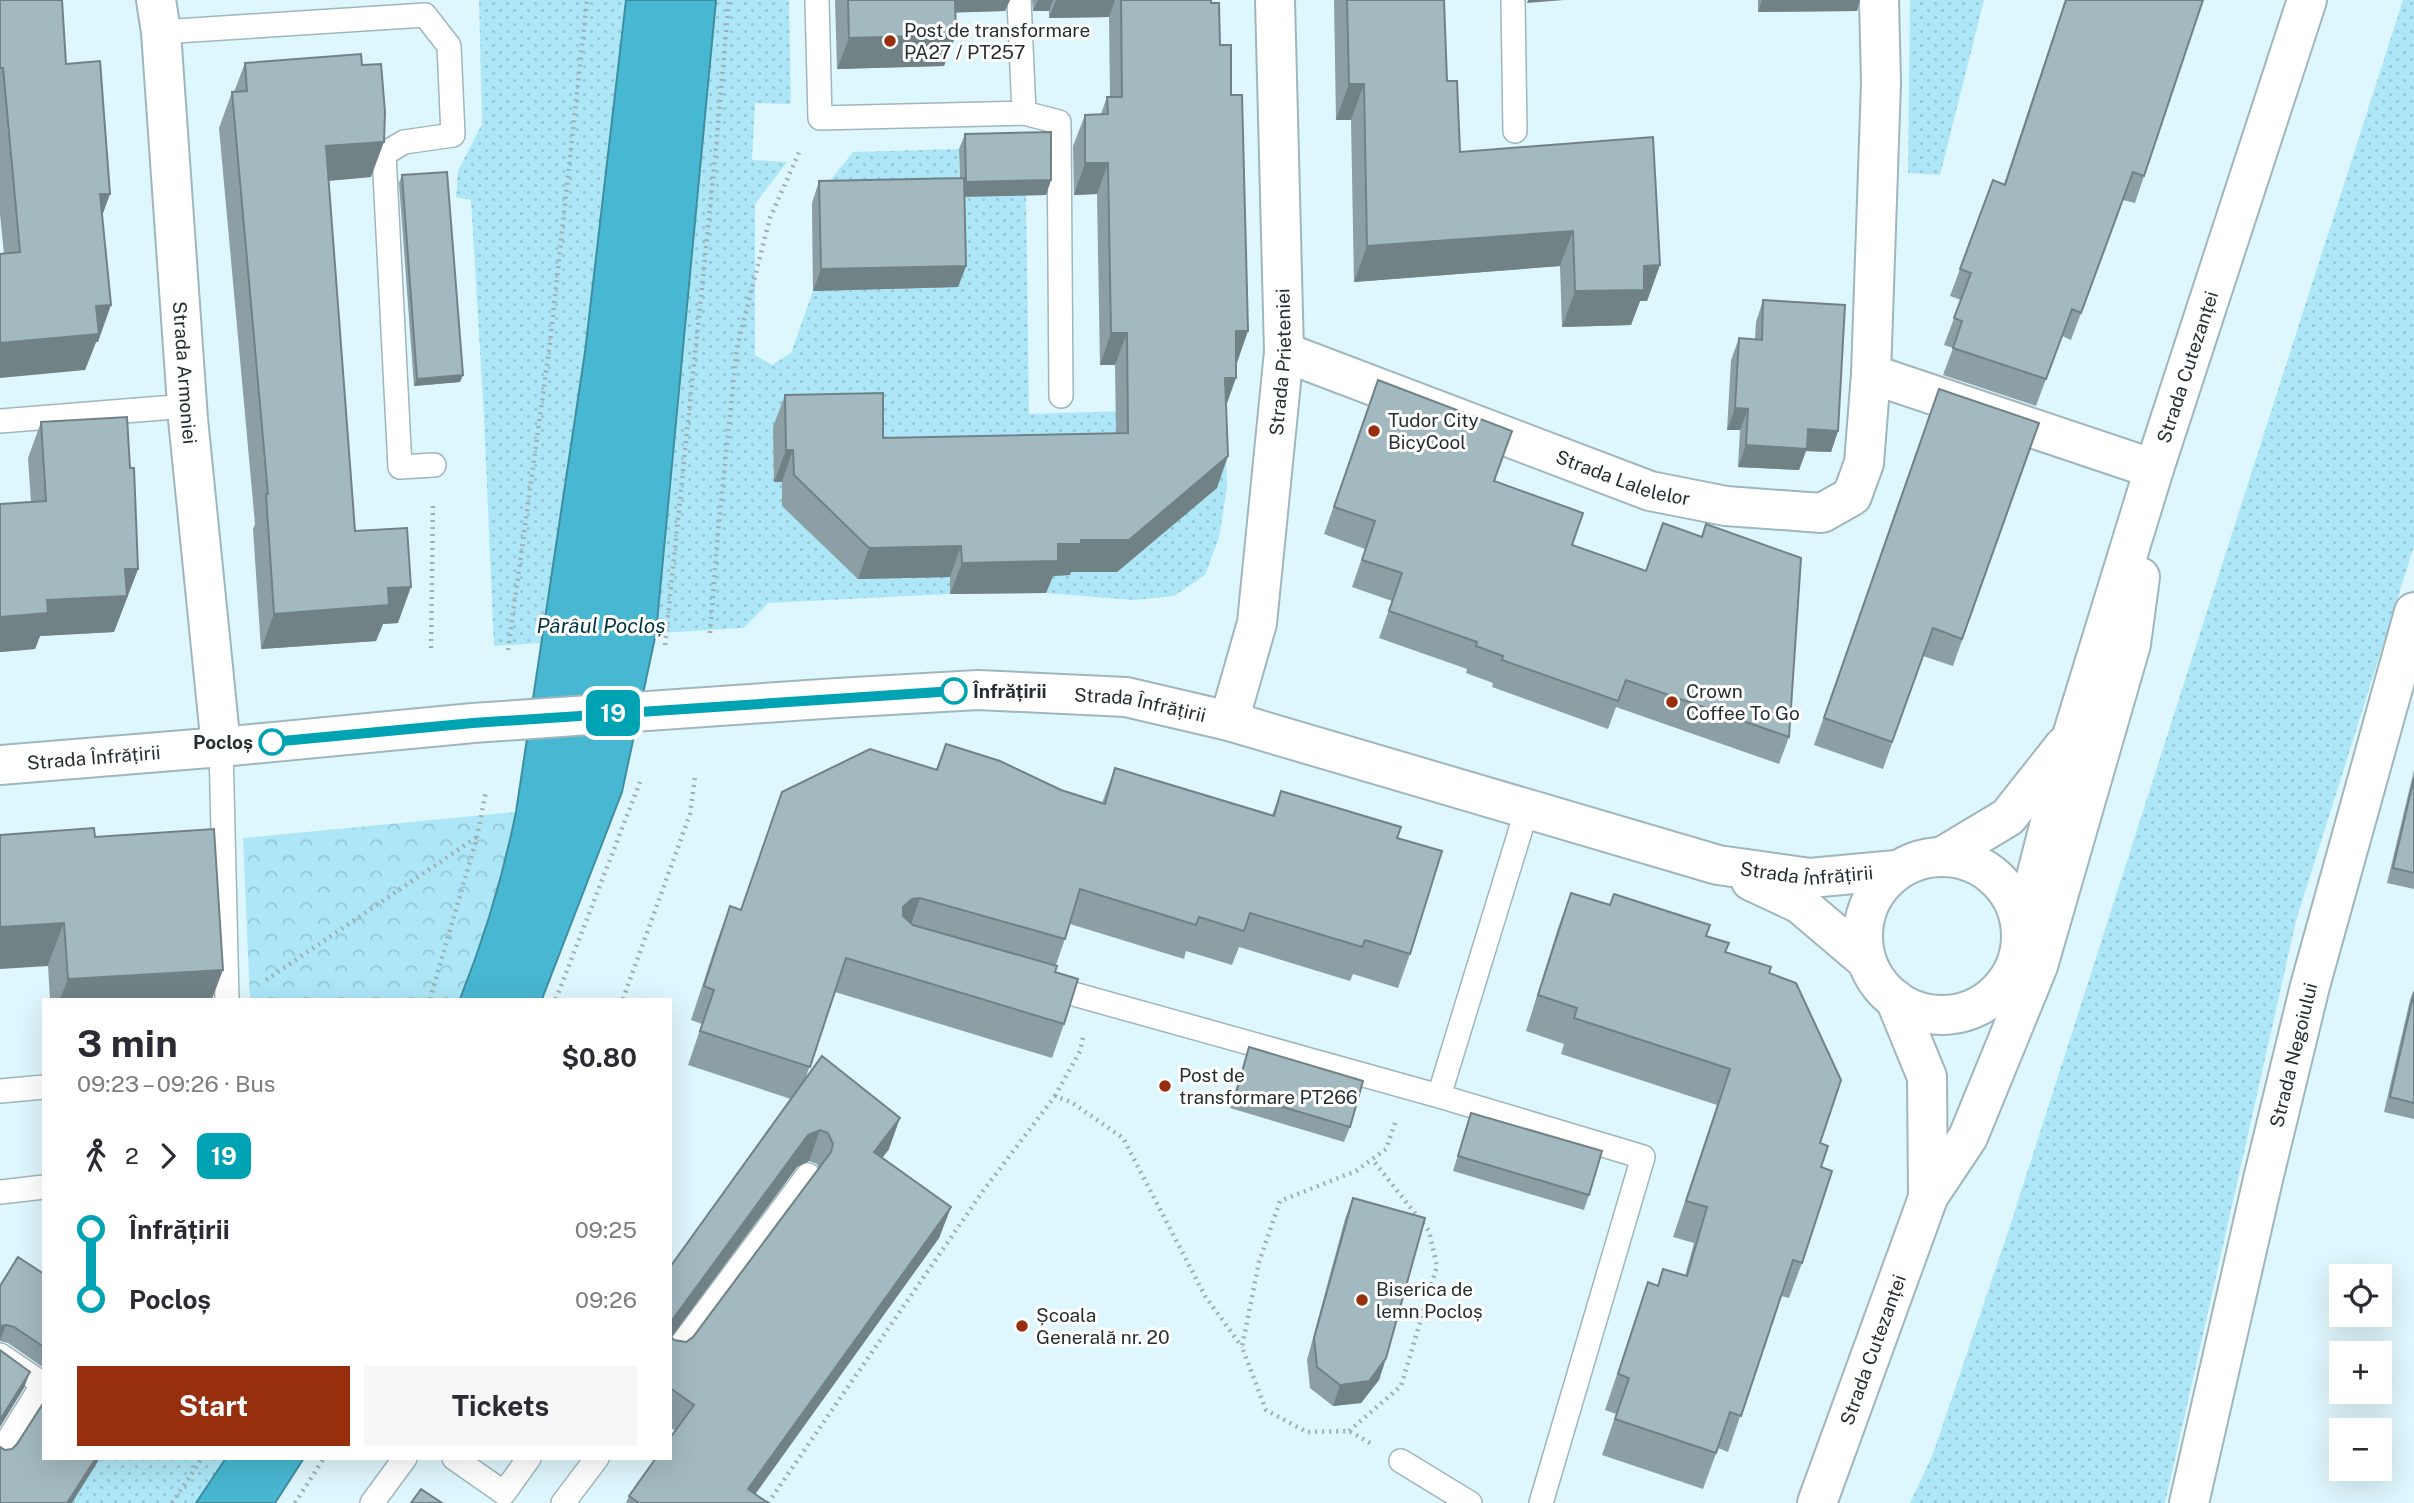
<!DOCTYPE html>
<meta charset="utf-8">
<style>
body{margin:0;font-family:"Public Sans",sans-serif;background:#f7f7f7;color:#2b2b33;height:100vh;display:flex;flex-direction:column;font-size:26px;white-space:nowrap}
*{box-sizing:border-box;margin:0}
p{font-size:23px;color:#7c7c81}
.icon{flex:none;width:38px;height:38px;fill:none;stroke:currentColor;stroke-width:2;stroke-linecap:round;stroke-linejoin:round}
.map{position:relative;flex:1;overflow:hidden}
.details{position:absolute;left:42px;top:998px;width:630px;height:462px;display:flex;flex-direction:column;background:#fff;border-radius:0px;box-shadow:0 7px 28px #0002}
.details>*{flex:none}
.badge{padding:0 14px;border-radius:10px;font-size:24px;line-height:46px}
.controls{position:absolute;left:2329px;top:1264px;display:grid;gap:14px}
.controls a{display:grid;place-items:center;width:63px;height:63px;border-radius:0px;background:#fff;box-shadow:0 7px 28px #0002;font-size:35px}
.map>.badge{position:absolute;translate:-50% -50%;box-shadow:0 0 0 4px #fff}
.legs{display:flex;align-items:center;gap:10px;height:77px;padding:0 35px;font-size:23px}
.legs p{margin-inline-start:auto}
.overview{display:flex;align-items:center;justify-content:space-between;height:119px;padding:0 35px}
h1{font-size:38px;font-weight:700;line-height:52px}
.primary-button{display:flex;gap:14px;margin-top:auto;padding:14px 35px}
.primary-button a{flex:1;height:80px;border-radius:0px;background:#972f0e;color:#fff;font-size:28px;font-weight:700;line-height:80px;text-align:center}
.primary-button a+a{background:#f7f7f7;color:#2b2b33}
ul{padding:0 35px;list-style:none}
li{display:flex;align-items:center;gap:24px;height:70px;font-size:26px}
li i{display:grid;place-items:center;width:10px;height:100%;margin:0 9px;background:currentColor}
li i::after{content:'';width:18px;height:18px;margin:-9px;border:5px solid;border-radius:50%;background:#fff}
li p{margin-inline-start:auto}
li:first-child i{background:linear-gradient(#0000 50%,currentColor 0)}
li:last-child i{background:linear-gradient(currentColor 50%,#0000 0)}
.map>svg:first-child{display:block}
.grass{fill:url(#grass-dots)}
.park{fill:url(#park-crowns)}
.water{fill:#48b7d2;stroke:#3e8ea1;stroke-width:2}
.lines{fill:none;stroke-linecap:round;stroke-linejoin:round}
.lane-casing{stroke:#9fb6bc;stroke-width:26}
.street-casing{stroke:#9fb6bc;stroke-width:42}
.secondary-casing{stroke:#9fb6bc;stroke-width:42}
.path{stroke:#9dafb5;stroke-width:4.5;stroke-dasharray:2 5;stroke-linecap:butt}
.lane{stroke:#fff;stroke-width:23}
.street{stroke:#fff;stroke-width:38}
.secondary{stroke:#fff;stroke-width:38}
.wall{fill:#8b9fa5;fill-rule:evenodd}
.shaded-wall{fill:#718286}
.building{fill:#a2b9c0;stroke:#718286;stroke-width:2}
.line-1-casing{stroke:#fff;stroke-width:16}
.line-1{stroke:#00a3b4;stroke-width:10}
.poi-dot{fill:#972f0e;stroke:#fff;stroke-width:2.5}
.stop-1-dot{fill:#fff;stroke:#00a3b4;stroke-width:3.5}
.labels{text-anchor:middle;stroke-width:6;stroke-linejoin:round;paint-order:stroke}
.poi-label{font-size:19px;fill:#252e30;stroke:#fff;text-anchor:start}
.street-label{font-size:19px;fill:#252e30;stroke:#fff}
.stop-label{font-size:19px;font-weight:bold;fill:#252e30;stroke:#fff;text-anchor:start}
.water-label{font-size:21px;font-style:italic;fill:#003540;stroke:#fff}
</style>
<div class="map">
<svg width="2414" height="1503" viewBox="0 0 2414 1503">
<defs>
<pattern id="grass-dots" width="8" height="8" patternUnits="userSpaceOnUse" patternTransform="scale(1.75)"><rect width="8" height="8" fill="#ade7f7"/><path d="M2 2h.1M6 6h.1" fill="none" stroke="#95c6d4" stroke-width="1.8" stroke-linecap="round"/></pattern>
<pattern id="park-crowns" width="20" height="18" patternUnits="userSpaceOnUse" patternTransform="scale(1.75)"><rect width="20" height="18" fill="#ade7f7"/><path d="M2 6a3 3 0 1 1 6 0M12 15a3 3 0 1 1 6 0" fill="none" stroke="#95c6d4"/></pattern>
</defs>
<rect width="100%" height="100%" fill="#def6fd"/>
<!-- grass -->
<path class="grass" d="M479,0H626L585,352L542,643L494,646L484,417L471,200L456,197L458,171L482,124Z
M716,0H789L791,104L755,103L752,160L787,162L755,204V355L772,365L791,353L813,291L812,203L853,152L959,149L960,196L1026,195L1029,414L1127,411L1128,469L774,427L775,482H782L950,577V594L768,603L744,628L656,633Z
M1910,0H1984L1940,175L1908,173Z
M2403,0H2414V546L2296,921L2165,1503H1910L1933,1454L2011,1223Z
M1225,409L1227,488L1219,538L1205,575L1174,596L1134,600L1046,593V576L1069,575L1070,572L1117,571L1217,488L1214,410Z
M100,1458H226L196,1503H72Z"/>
<!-- park -->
<path class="park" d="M516,812C503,876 484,939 460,999H250L243,838Z"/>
<!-- water -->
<path class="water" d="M626,0H716L656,633L622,792L542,999H460C484,939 503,876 516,812L585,352Z
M226,1458H304L275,1503H196Z"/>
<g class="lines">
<defs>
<path id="lane" d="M817,0L820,118L1024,113
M1019,0L1024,113L1059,122L1061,396
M1513,0L1515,131
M161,32L425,15L449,46L453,135L404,142L384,154L400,467L434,465
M0,421L187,406
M221,747L227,999
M1045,986L1439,1096L1643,1157L1541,1503
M0,1091L44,1087
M1439,1096L1527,809
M0,1192L44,1187
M0,1355L43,1384L0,1453
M670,1360L808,1175
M454,1458L504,1493L529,1458
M1401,1461L1470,1503
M372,1503L405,1458
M563,1503L597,1458"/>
<g id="street">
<path id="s1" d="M156,0L161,32L188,419L221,747"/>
<path id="s2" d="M1284,352L1650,491L1726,506L1822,513L1852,496L1864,463L1871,374L1881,83L1879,0"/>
<path d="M1871,374L2154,469"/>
<path id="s3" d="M1229,721L1257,623L1284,352L1275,0"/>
<path id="s4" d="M2189,1503L2264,1175L2310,986L2414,612"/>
</g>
<g id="secondary">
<path id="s5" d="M0,765L221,747L473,723L837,698L978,690L1126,697L1229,721L1718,865L1810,878L1896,870"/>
<path d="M1943,856L2008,817L2064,746"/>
<circle cx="1942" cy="936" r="79"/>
<path d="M1751,881L1800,904L1866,960"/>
<path id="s6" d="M2021,936L2072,736L2154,469L2307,0"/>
<path d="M1895,999L1927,1077L1928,1197"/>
<path d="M1928,1197L1968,1137L2038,966L2131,644L2140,577"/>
<path id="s7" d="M1817,1503L1937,1173"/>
</g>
</defs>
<!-- lane casing -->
<use href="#lane" class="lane-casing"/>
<!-- street casing -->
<use href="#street" class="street-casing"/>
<!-- secondary casing -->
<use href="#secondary" class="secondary-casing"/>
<!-- path -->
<path class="path" d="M710,633L718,532L737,347L770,218L801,148
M665,645L713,180L729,0
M431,648L433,504
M508,650L550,343L587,0
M266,980L477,837
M430,999L477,837L486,791
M556,999L640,782
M623,999L690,814L695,777
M1055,1096L1080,1051L1083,1037
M1349,1431L1401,1386L1437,1266L1429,1231L1372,1159
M1370,1443L1349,1431L1307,1432L1266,1410L1242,1347L1259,1262L1280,1201L1356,1171L1386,1149L1395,1123
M172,1503L202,1458
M295,1503L324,1458
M768,1503L983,1191L1055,1096L1071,1102L1123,1138L1205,1296L1242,1347"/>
<!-- lane -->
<use href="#lane" class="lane"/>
<!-- street -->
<use href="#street" class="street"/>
<!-- secondary -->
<use href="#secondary" class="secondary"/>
</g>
<!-- wall -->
<path class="wall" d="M0,0L66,64L102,214L98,342H96L85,370L4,254L0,214Z
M835,0H1010L1005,11L955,12L944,66L837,69Z
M1032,0H1211L1220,45L1237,363L1226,405L1217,488L1117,572H1071L1070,575L1053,576L1046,593L950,594V577L858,579L782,506V482H774L773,427L785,395L883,438L1116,434L1115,365H1100L1097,194L1074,195L1073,146L1085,115L1101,114L1107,97H1110L1109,17L1049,18V11H1033Z
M1334,0H1444L1447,81L1460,152L1660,265L1647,301H1640L1631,325L1562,327L1560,266L1354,282L1351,120H1336Z
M1758,0H1860L1857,11L1758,12Z
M2065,0H2203L2135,203L2123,200L2071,340L2062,336L2036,406L1943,375L1953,348L1944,345L1961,300L1950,296L1993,180L2004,184Z
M245,63L371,177L328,181L355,531L398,623L383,624L376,641L261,649L253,529L255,524L219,128L232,92H234Z
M965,134L1051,180L1046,195L964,196L966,266L958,287L813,291L812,203L819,181L960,178L959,149Z
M402,175L463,375L460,382L414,386L399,183Z
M1763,300L1838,431L1831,452L1806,451L1799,470L1738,467L1740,430H1727L1731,360L1739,338L1755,339L1756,322Z
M1368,407L1494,481L1572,545L1789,737L1779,764L1616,707L1608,729L1492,687L1493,683L1466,673L1467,669L1379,638L1392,601L1352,587L1365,549L1324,534Z
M1929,416L2039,423L1953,666L1923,656L1883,769L1814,745Z
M41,422L138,569L114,632L40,636L35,649L0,652V504L31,502L28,458Z
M946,744L1061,790L1102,803L1115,768L1272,815L1281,791L1397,838L1410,954L1398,988L1353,974L1350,981L1239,947L1232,965L1186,951L1184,959L1070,924L1056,965L1055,972L1064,1024L1052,1058L835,992L806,1077L889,1149L882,1158L951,1207L939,1238L755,1494L768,1503H626L629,1496L675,1431L670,1427V1267L791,1099L688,1065L702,1024L691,1020L717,941L730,906L741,910L936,770ZM809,1161L817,1164L819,1168L693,1337L686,1342L674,1340L671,1337L797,1167Z
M2414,770V889L2387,883Z
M95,837L212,999H50L48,966Z
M1571,893L1707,936L1725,952L1769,973L1820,1143L1821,1167L1802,1263L1789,1298L1781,1296L1728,1452L1718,1448L1703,1489L1602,1455L1616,1414L1605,1410L1648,1282L1657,1286L1685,1276L1694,1243L1673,1237L1717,1105L1561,1054L1564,1044L1526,1031L1558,928Z
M2414,990V1119L2384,1112L2410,1000Z
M1249,1047L1350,1127L1344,1142L1230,1108Z
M1471,1113L1589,1195L1584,1210L1453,1171Z
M1353,1198L1386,1358L1379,1380L1361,1403L1333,1406L1310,1388L1307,1360L1345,1219Z
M44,1274V1368L8,1343L0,1341V1286Z"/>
<!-- shaded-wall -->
<path class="shaded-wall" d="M947,0H1010L1005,11L943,13Z
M1038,0H1053L1049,11H1033Z
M1056,0H1115L1109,17L1049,18Z
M1528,0H1564L1527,3Z
M1762,0H1860L1857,11L1758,12Z
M956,35L944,66L837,69L849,38Z
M1349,84H1364L1351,120H1336Z
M384,142L371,177L313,182L326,146Z
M1085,163H1108L1097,194L1074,195Z
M1051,180L1046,195L960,197L966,182Z
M100,194H110L97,230Z
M1573,231L1560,266L1354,282L1367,246Z
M1660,265L1647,301H1640L1631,325L1562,327L1575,291L1644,266Z
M966,266L958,287L813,291L821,269Z
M111,305L98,342H96L85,370L0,378V343L96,306Z
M1236,331H1248L1237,363H1224Z
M1111,333H1127L1115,365H1100Z
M463,375L460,382L414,386L417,379Z
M1225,378H1236L1225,409Z
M1735,408L1748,409L1740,430H1727Z
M1808,429L1838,431L1831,452L1806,451L1799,470L1738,467L1746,445Z
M786,450H793L782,482H774Z
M1228,456L1217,488L1117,572H1071L1070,575L1053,576L1046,593L950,594L962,563L1081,540Z
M961,546L950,577L858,579L869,548Z
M125,569H138L114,632L40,636L35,649L0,652V617L47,600Z
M411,587L398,623L383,624L376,641L261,649L274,614L388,588Z
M920,898L908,933H900L903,907L912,899Z
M64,923L48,966L0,969V927Z
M223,970L212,999H60L68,979Z
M900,1118L889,1149L862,1184L874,1152Z
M820,1130L809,1161L797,1167L670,1339V1323L808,1135Z
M951,1207L939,1238L749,1503L748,1489Z
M6,1325L0,1341V1326Z
M1386,1358L1379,1380L1361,1403L1333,1406L1340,1385Z
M30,1372L24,1388L0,1427V1420Z
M96,1458H100L72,1503H67Z"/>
<!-- building -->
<path class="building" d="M0,0H62L66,64L100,61L110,194H100L111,305L96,306L99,334L0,343V254L20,252L3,68H0Z
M848,0H955L956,35L849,38Z
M1121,0H1211V3H1219L1220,45H1231V95H1242L1248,331H1236V378H1225L1228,456L1129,540H1081V544H1058V561L962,563L961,546L869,548L794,475L793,450H786L785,395L883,393V438L1128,433L1127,333H1111L1108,163H1085V115L1108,114L1107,97H1122Z
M1347,0H1444L1447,81H1457L1460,152L1653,137L1660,265L1644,266V290L1575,291L1573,231L1367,246L1364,84H1349Z
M2066,0H2203L2144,176L2133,172L2081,313L2072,309L2046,379L1953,348L1962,321L1954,318L1971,273L1960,269L1993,180L2005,185Z
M361,54L362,65L381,64L385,112L384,142L326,146L355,531L407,528L411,587L388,588L389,605L274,614L266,494H268L232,92L247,91L245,63Z
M1051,132V180L966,182L965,134Z
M447,172L463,375L417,379L402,175Z
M964,178L966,266L821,269L819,181Z
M1763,300L1845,305L1838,431L1808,429L1807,449L1746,445L1748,409L1735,408L1739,338L1762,340Z
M1378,380L1512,431L1494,481L1583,513L1572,545L1646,571L1663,523L1702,537L1706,524L1801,558L1789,737L1626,680L1618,701L1502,660L1503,656L1476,646L1477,642L1389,611L1402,573L1362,560L1375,521L1334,507Z
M1939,389L2039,423L1962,639L1933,628L1892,742L1824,718Z
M127,417L130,468H134L138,569H125L127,596L47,600L48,613L0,617V504L46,501L41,422Z
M946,744L1000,761L1061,790L1105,804L1115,768L1274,816L1281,791L1401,827L1397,838L1442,851L1410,954L1365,940L1362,947L1250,913L1244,931L1199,917L1196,925L1080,889L1065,939L920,898L912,899L903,907V916L913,925L1057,966L1055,972L1078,979L1064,1024L846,958L810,1067L700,1031L714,990L704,986L730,906L741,910L782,792L870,749L937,770Z
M2414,778V873L2393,868Z
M94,828L95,837L214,829L223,970L68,979L64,923L0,927V835Z
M1571,893L1610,905L1614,894L1710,925L1706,936L1729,943L1725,952L1771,967L1769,973L1796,983L1841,1080L1820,1143L1828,1146L1821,1167L1832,1171L1802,1263L1793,1260L1741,1416L1730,1412L1716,1453L1615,1419L1629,1378L1618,1374L1648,1282L1658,1286L1663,1269L1687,1276L1707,1207L1686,1201L1730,1069L1574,1018L1577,1008L1538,995Z
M2414,992V1103L2390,1097Z
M1249,1047L1363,1081L1350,1127L1236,1093Z
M822,1056L900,1118L874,1152L951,1207L748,1489L768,1503H639L629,1496L656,1458H670V1438L694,1405L670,1388V1336L674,1340L686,1342L693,1337L831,1152L833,1144L828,1133L820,1130L808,1135L670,1323V1267Z
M1471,1113L1602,1151L1589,1195L1458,1156Z
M1353,1198L1425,1218L1386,1358L1369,1381L1340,1385L1317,1367L1314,1338Z
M18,1257L44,1274V1347L14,1327L6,1325L0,1326V1286Z
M0,1350L30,1372L0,1420Z
M44,1402V1458H96L67,1503H0V1447L5,1450L12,1449L17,1444Z
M421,1489L442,1503H411Z"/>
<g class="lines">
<defs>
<path id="line-1" d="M272,742L473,723L954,691"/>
</defs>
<!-- line-1 casing -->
<use href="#line-1" class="line-1-casing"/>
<!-- line-1 -->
<use href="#line-1" class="line-1"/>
</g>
<!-- markers -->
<g class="poi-dot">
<circle cx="890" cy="41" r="7"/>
<circle cx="1374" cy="431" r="7"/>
<circle cx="1672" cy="702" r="7"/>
<circle cx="1165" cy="1086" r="7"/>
<circle cx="1362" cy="1300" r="7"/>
<circle cx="1022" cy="1326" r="7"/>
</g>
<g class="stop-1-dot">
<circle cx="954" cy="691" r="12"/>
<circle cx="272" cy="742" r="12"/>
</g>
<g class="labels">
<!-- poi labels -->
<g class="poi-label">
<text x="904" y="37">Post de transformare<tspan x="904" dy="22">PA27 / PT257</tspan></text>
<text x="1388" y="427">Tudor City<tspan x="1388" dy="22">BicyCool</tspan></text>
<text x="1686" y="698">Crown<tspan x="1686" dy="22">Coffee To Go</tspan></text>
<text x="1179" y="1082">Post de<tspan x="1179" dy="22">transformare PT266</tspan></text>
<text x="1376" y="1296">Biserica de<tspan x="1376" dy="22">lemn Pocloș</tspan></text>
<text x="1036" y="1322">Școala<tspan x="1036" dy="22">Generală nr. 20</tspan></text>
</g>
<!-- street labels -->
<g class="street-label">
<text dy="7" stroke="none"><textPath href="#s3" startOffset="364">Strada Prieteniei</textPath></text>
<text dy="7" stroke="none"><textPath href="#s6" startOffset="593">Strada Cutezanței</textPath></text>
<text dy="7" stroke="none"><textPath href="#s1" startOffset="374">Strada Armoniei</textPath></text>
<text dy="7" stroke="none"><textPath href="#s2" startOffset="362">Strada Lalelelor</textPath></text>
<text dy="7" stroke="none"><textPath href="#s5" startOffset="1144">Strada Înfrățirii</textPath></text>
<text dy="7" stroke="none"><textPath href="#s5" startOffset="94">Strada Înfrățirii</textPath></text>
<text dy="7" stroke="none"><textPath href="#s5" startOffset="1834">Strada Înfrățirii</textPath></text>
<text dy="7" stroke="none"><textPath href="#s4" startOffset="460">Strada Negoiului</textPath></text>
<text dy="7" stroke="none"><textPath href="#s7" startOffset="163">Strada Cutezanței</textPath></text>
</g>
<!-- stop labels -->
<g class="stop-label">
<text x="973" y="698">Înfrățirii</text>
<text x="253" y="749" text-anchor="end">Pocloș</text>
</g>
<!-- water labels -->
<g class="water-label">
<text x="601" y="633">Pârâul Pocloș</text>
</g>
</g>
</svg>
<div class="controls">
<a><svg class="icon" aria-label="locate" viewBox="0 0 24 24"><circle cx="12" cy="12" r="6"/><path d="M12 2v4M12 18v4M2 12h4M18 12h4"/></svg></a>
<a>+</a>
<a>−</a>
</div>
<b class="badge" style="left:613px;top:713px;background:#00a3b4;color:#fff">19</b>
<section class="details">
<div class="overview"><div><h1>3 min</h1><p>09:23 – 09:26 · Bus</p></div><b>$0.80</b></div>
<div class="legs"><svg class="icon" aria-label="walk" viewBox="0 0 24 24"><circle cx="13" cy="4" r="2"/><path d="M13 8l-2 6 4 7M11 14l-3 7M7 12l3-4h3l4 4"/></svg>2<svg class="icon" aria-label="forward" viewBox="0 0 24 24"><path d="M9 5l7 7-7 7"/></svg><b class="badge" style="background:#00a3b4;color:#fff">19</b></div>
<ul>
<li><i style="color:#00a3b4"></i><b>Înfrățirii</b><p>09:25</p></li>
<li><i style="color:#00a3b4"></i><b>Pocloș</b><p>09:26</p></li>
</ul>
<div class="primary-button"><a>Start</a><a>Tickets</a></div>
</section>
</div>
